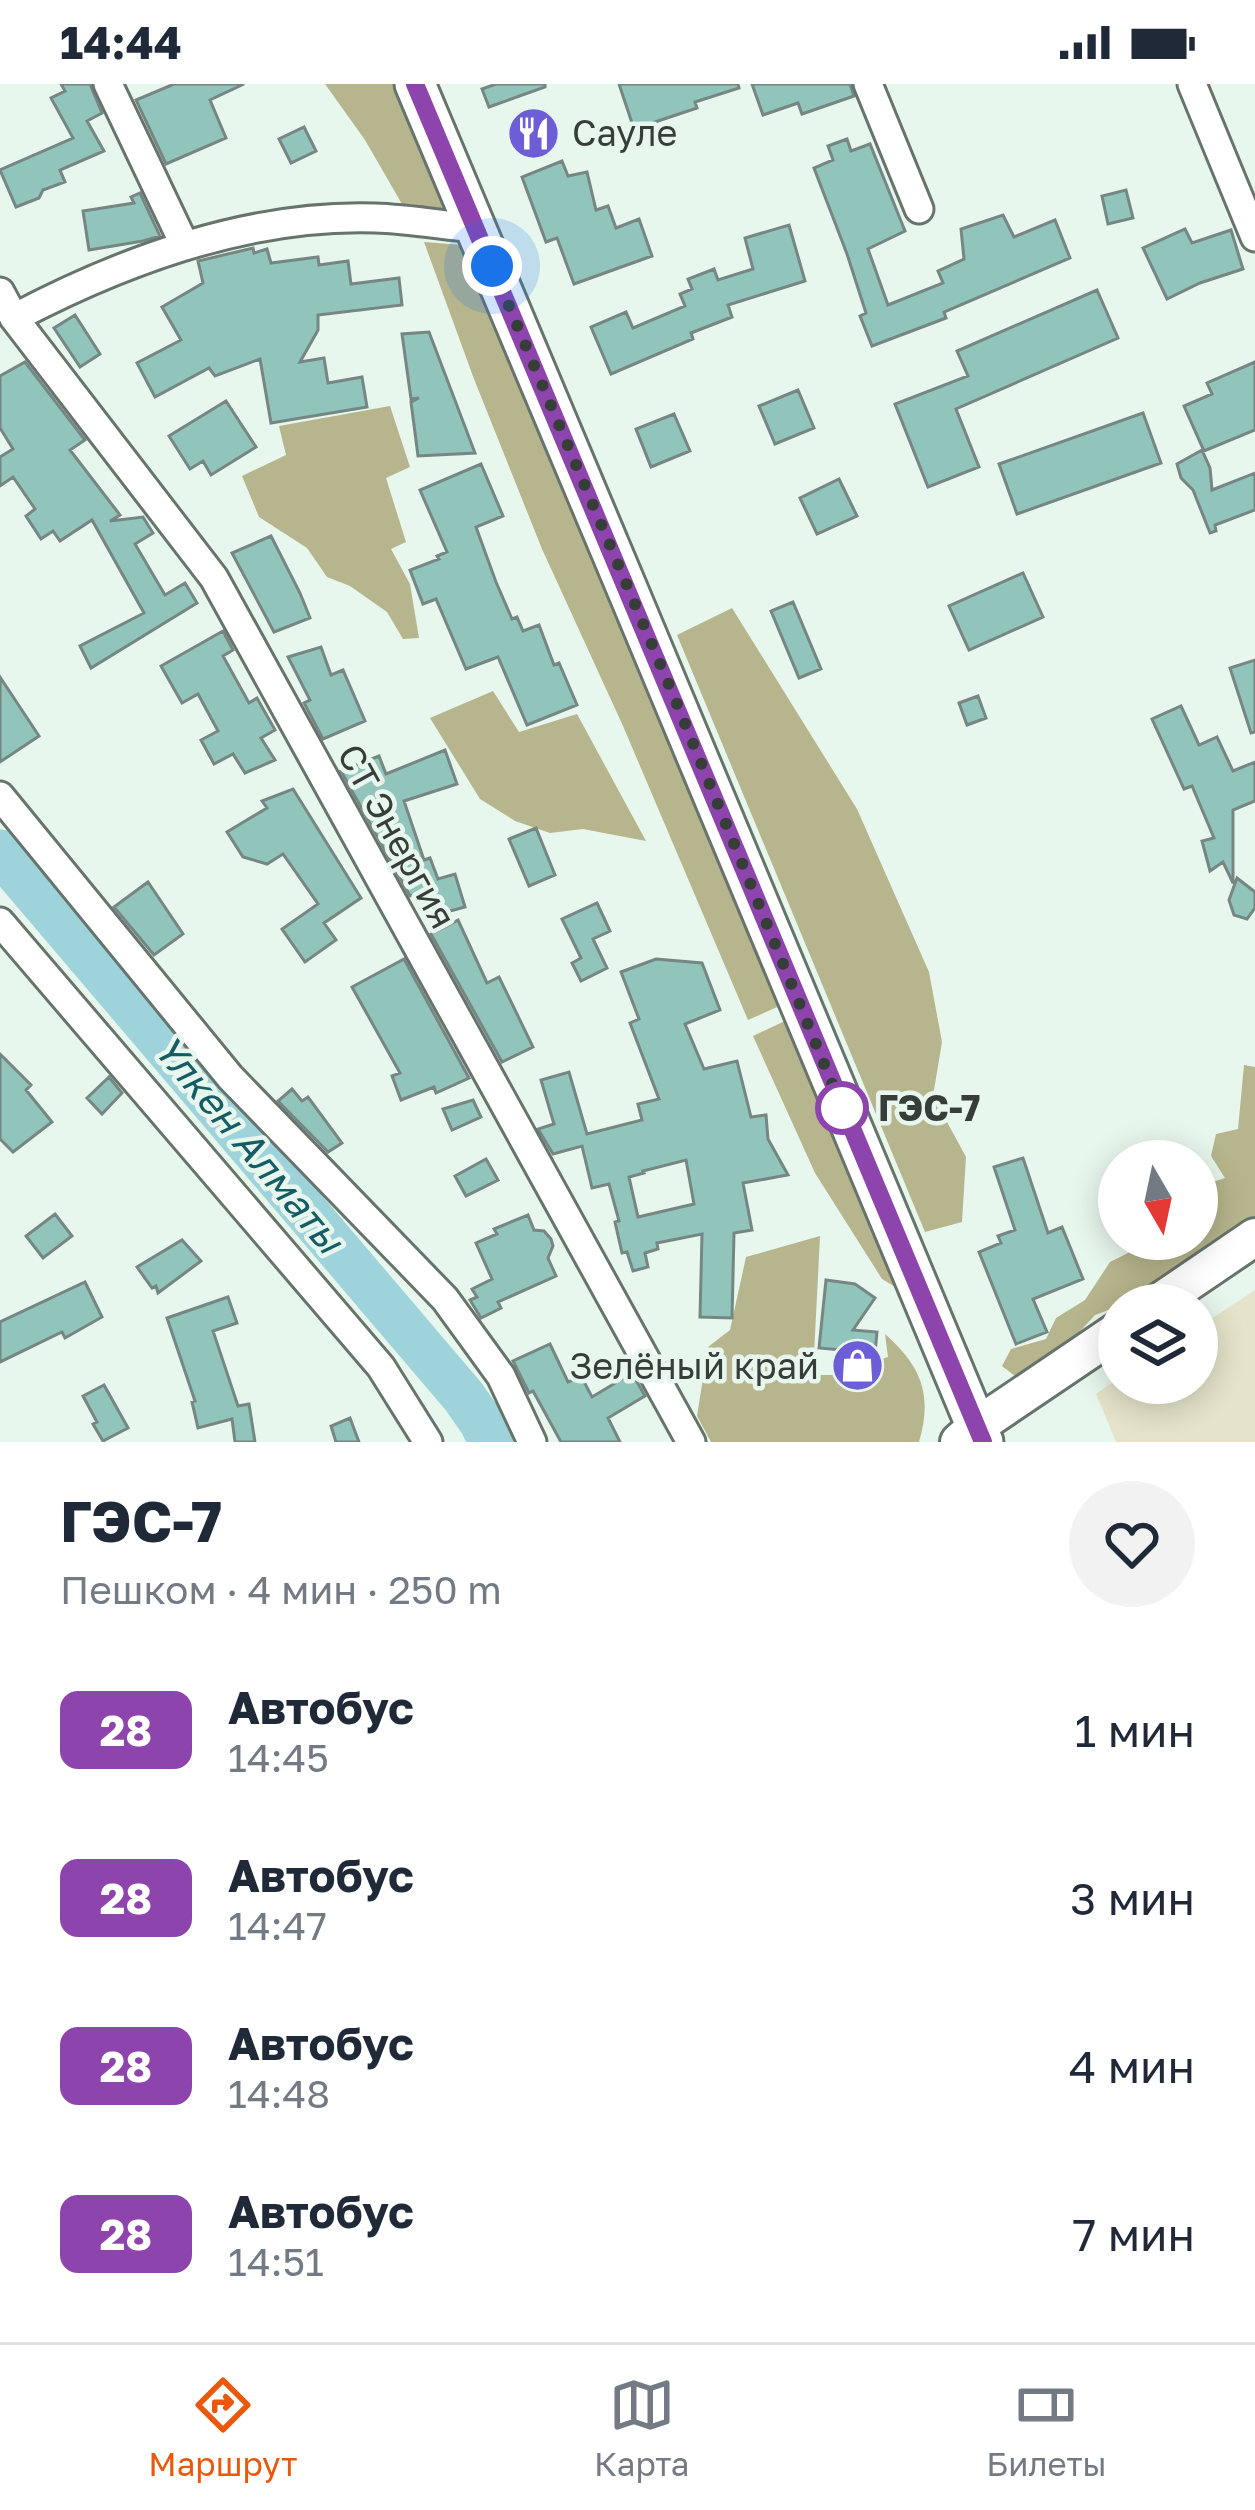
<!DOCTYPE html>
<html lang="ru">
<meta charset="utf-8">
<style>
body{margin:0;font-family:"Golos Text",sans-serif;background:#f2f2f3;color:#1f2937;height:100vh;display:flex;flex-direction:column;font-size:45px;white-space:nowrap}
*{box-sizing:border-box;margin:0}
p{font-size:39px;color:#747a83}
.icon{flex:none;width:66px;height:66px;fill:none;stroke:currentColor;stroke-width:2;stroke-linecap:round;stroke-linejoin:round}
.map{position:relative;height:1358px;overflow:hidden}
.side{display:flex;flex-direction:column;background:#fff;flex:1}
.side>*{flex:none}
.badge{padding:0 24px;border-radius:18px;font-size:42px;line-height:78px}
.needle{width:78px;rotate:171deg}
.controls{position:absolute;left:1098px;top:1056px;display:grid;gap:24px}
.controls a{display:grid;place-items:center;width:120px;height:120px;border-radius:50%;background:#fff;box-shadow:0 6px 30px #0003;font-size:60px}
.you{position:absolute;width:60px;height:60px;margin:-30px;border:9px solid #fff;border-radius:50%;background:#1a73e8;box-shadow:0 0 0 18px #1a73e833}
.map>.badge{position:absolute;translate:-50% -50%;box-shadow:0 0 0 6px #fff}
.round{display:grid;place-items:center;flex:none;width:126px;height:126px;border-radius:63px;background:#f2f2f3}
.headline{display:flex;align-items:center;justify-content:space-between;height:204px;padding:0 60px}
h1{font-size:57px;font-weight:700;line-height:90px}
ul{padding:0;list-style:none}
li{display:flex;align-items:center;gap:36px;height:168px;padding:0 60px}
li div{flex:1}
li b{display:block;font-size:45px}
li em{font-style:normal}
li .badge{min-width:132px;font-weight:700;text-align:center}
.status{display:flex;justify-content:space-between;align-items:center;height:84px;padding:0 60px;background:#fff;direction:ltr}
.status svg{height:33px;fill:currentColor}
.dock{display:flex;justify-content:space-around;align-items:center;height:168px;border-top:3px solid #e0e1e3;background:#fff;font-size:33px;color:#747a83}
.dock a{display:grid;justify-items:center;gap:6px}
.dock .on{color:#ea580c}
.map>svg:first-child{display:block}
.green{fill:#e5e4ca}
.forest{fill:#b7b58d}
.lines{fill:none;stroke-linecap:round;stroke-linejoin:round}
.river{stroke:#9fd3db;stroke-width:45}
.building{fill:#91c4bb;stroke:#768783;stroke-width:3;fill-rule:evenodd}
.minor-casing{stroke:#67746b;stroke-width:33}
.tertiary-casing{stroke:#67746b;stroke-width:42}
.secondary-casing{stroke:#67746b;stroke-width:45}
.minor{stroke:#fff;stroke-width:27}
.tertiary{stroke:#fff;stroke-width:36}
.secondary{stroke:#fff;stroke-width:39}
.line-casing{stroke:#fff;stroke-width:27}
.line{stroke:#8e44ad;stroke-width:18}
.walk{stroke:#373d39;stroke-width:12;stroke-dasharray:0 21.6}
.stop-dot{fill:#fff;stroke:#8e44ad;stroke-width:6}
.labels{text-anchor:middle;stroke-width:9;stroke-linejoin:round;paint-order:stroke}
.poi-label{font-size:36px;fill:#373d39;stroke:#e8f7ed;text-anchor:start}
.street-label{font-size:36px;fill:#373d39;stroke:#e8f7ed}
.stop-label{font-size:36px;font-weight:bold;fill:#373d39;stroke:#e8f7ed;text-anchor:start}
.water-label{font-size:39px;font-style:italic;fill:#155c65;stroke:#e8f7ed}
</style>
<div class="status"><b>14:44</b><svg viewBox="0 0 49 12"><path d="M0 12V9h3v3zM5 12V6h3v6zM10 12V3h3v9zM15 12V0h3v12zM26 1h20v11H26zM47 4h2v5h-2z"/></svg></div>
<div class="map">
<svg width="1255" height="1358" viewBox="0 0 1255 1358">
<rect width="100%" height="100%" fill="#e8f7ed"/>
<!-- green -->
<path class="green" d="M1255,1206V1358H1116L1096,1310L1119,1294V1299H1197V1244Z"/>
<!-- forest -->
<path class="forest" d="M325,0H405L457,131L406,127L365,56Z
M424,158L463,161L784,920L748,936L623,642L542,465L474,295Z
M390,322L410,383L386,394L406,458L391,465L410,500L419,554L403,555L387,528L350,502L327,493L307,464L259,433L242,392L286,371L279,342Z
M732,524L857,725L929,888L942,958L933,1012L966,1073L962,1138L925,1148L677,551Z
M493,607L519,648L577,630L646,757L583,745L550,749L515,737L480,715L430,634Z
M785,937L907,1210L882,1195L815,1089L753,952Z
M1244,981L1255,983V1143L1172,1196L1125,1220L1095,1231L1071,1257L1020,1296L1002,1282L1011,1265L1046,1255L1056,1234L1085,1216L1110,1178L1156,1155H1197V1108L1203,1101L1225,1094L1211,1072L1216,1050L1238,1045Z
M820,1152L813,1291H831L888,1273L885,1250C921,1282 933,1310 919,1358H711L697,1332L708,1263L730,1246L746,1173Z"/>
<g class="lines">
<!-- river -->
<path class="river" d="M0,768L464,1313L482,1339L491,1358"/>
</g>
<!-- building -->
<path class="building" d="M61,0H90L102,29L87,37L104,67L60,86L65,98L43,106L39,114L16,123L0,86L73,54L51,14L65,7Z
M174,0H244L210,16L226,54L166,80L136,16Z
M496,0H545V3L489,23L482,5Z
M619,0H738L739,4L695,18L697,24L634,45Z
M752,0H850L854,12L802,30L798,19L763,31Z
M304,43L316,67L291,79L279,55Z
M847,55L851,67L870,60L905,147L868,165L888,221L943,199L938,187L964,175L961,145L1003,131L1014,153L1055,136L1070,174L944,228L946,234L872,262L860,232L866,229L847,170L814,84L833,76L828,62Z
M562,77L568,92L587,88L596,126L608,122L616,144L639,135L652,172L574,200L557,154L546,158L522,93Z
M1126,106L1133,134L1108,140L1102,112Z
M140,109L160,152L143,157L89,166L83,127L134,119L131,113Z
M789,141L805,197L728,221L732,233L691,249L693,255L611,290L591,243L626,228L633,244L685,222L680,210L692,205L688,195L714,185L718,196L753,185L745,154Z
M1185,145L1192,159L1231,146L1243,185L1200,199L1167,215L1143,164Z
M253,164L254,169L267,165L271,179L318,173L319,181L348,177L351,200L399,194L402,221L318,231V246L300,278L324,274L328,299L362,293L367,323L271,339L260,275L215,292L209,284L155,313L137,279L181,256L162,223L203,199L198,177Z
M1097,206L1118,254L956,325L979,383L928,403L895,320L968,292L957,267Z
M75,231L100,270L80,283L54,244Z
M429,248L475,369L418,372L411,318L419,314L411,315L402,250Z
M25,278L85,356L70,366L120,431L110,437L143,433L153,449L135,460L165,511L185,499L197,519L91,584L80,562L144,529L92,436L60,457L53,447L41,455L26,432L35,425L13,393L0,402V373L13,365L0,344V292Z
M1255,278V346L1204,367L1184,322L1212,310L1207,299Z
M798,306L814,344L775,360L759,322Z
M226,317L256,363L211,391L203,377L190,385L169,352Z
M1143,329L1161,379L1017,430L999,380Z
M674,330L690,367L651,383L636,345Z
M1202,366L1210,384L1212,406L1255,389V426L1215,441L1216,447L1210,449L1193,406L1181,394L1177,380Z
M481,380L503,432L476,443L496,498L512,535L517,533L523,547L539,541L554,581L559,579L577,621L527,641L498,573L466,585L436,515L423,520L410,486L439,475L437,472L447,468L420,406Z
M839,395L857,432L817,450L800,414Z
M271,452L300,509L310,534L274,548L232,469Z
M1023,489L1043,533L969,566L949,522Z
M793,518L821,585L799,594L771,527Z
M223,547L233,566L223,572L249,619L257,614L275,646L261,654L275,676L245,689L233,670L214,680L201,656L218,647L198,610L182,619L161,582Z
M321,563L331,591L343,586L365,637L323,655L304,619L310,616L288,573Z
M1255,576V648L1251,649L1230,584Z
M0,593L39,652L0,678Z
M978,612L986,634L967,641L959,619Z
M1181,622L1199,661L1217,653L1233,687L1255,678V717L1233,726V799L1223,778L1210,787L1202,757L1214,754L1192,702L1184,705L1152,635Z
M445,666L457,700L404,717L424,776L430,774L438,795L455,790L465,823L440,830L432,805L410,812L341,687L379,672L386,690Z
M293,705L361,814L324,839L336,856L305,878L282,845L318,820L283,770L267,780L243,773L227,748L267,724L262,717Z
M536,744L555,791L529,802L509,755Z
M1237,794L1255,808V824L1247,835L1234,831L1229,816Z
M148,798L183,850L154,871L114,823Z
M597,819L610,847L593,855L607,884L581,897L572,879L581,874L562,835Z
M458,836L487,899L499,893L533,963L502,978L431,850Z
M404,875L469,994L436,1009L434,1003L401,1016L392,992L400,989L352,903Z
M656,875L702,879L720,926L685,940L704,985L737,977L751,1033L766,1031L768,1055L788,1091L743,1099L752,1146L734,1149L732,1234L700,1233L702,1150L657,1159L658,1165L645,1169L648,1183L633,1187L627,1168L622,1169L615,1138L619,1137L609,1100L592,1104L582,1062L553,1070L538,1045L554,1040L541,996L569,988L587,1050L642,1036L638,1020L659,1015L630,939L639,935L621,888ZM686,1076L694,1120L638,1133L629,1093L644,1089L643,1087Z
M0,970L31,1001L26,1006L52,1038L13,1068L0,1055Z
M109,993L122,1009L102,1030L87,1014Z
M292,1005L302,1017L308,1013L342,1059L328,1068L278,1017Z
M473,1016L481,1033L452,1046L443,1025Z
M1023,1074L1048,1149L1062,1143L1083,1195L1033,1215L1047,1248L1016,1260L979,1168L1001,1159L998,1152L1015,1146L994,1083Z
M486,1075L498,1096L466,1112L455,1092Z
M55,1130L72,1152L43,1174L26,1152Z
M528,1131L534,1146L544,1147L551,1155L553,1162L548,1174L556,1192L498,1218L501,1224L481,1234L470,1216L477,1213L472,1205L492,1195L476,1159L497,1150L494,1145Z
M182,1156L201,1177L158,1209L156,1202L152,1204L137,1183Z
M826,1196L855,1200L875,1214L853,1246L877,1248L875,1269L819,1264Z
M85,1198L102,1233L65,1254L62,1248L0,1278V1238Z
M228,1213L237,1239L213,1247L238,1322L249,1320L255,1358H235L232,1335L198,1344L192,1318L195,1317L167,1234Z
M550,1260L568,1298L581,1292L592,1313L632,1289L645,1312L608,1334L620,1358H561L533,1307L529,1309L513,1277Z
M104,1301L128,1344L103,1357L93,1340L97,1338L83,1312Z
M350,1334L359,1358H336L331,1342Z"/>
<g class="lines">
<defs>
<path id="minor" d="M108,0L185,162
M868,0L919,125
M1192,0L1255,153
M0,208L14,234L214,494L691,1358
M14,234C122,177 250,130 375,134C408,135 442,141 475,144
M0,712L230,993L445,1215L501,1292L532,1358
M0,838L381,1283L428,1358"/>
<path id="tertiary" d="M1155,1221L1255,1153
M959,1358L977,1342L1119,1246"/>
<path id="secondary" d="M415,0C606,452 794,905 983,1358"/>
</defs>
<!-- minor casing -->
<use href="#minor" class="minor-casing"/>
<!-- tertiary casing -->
<use href="#tertiary" class="tertiary-casing"/>
<!-- secondary casing -->
<use href="#secondary" class="secondary-casing"/>
<!-- minor -->
<use href="#minor" class="minor"/>
<!-- tertiary -->
<use href="#tertiary" class="tertiary"/>
<!-- secondary -->
<use href="#secondary" class="secondary"/>
</g>
<g class="lines">
<defs>
<path id="line" d="M415,0C605,453 794,905 983,1358"/>
</defs>
<!-- line casing -->
<use href="#line" class="line-casing"/>
<!-- line -->
<use href="#line" class="line"/>
<!-- walk -->
<path class="walk" d="M492,182L672,608L847,1036L842,1024"/>
</g>
<!-- icons -->
<defs>
<symbol id="restaurant-disc" viewBox="-11 -11 22 22"><circle r="9.5" fill="#6d5ed8" stroke="#e8f7ed"/><path d="M-5-6h1v4h1v-4h1v4h1v-4h1v5L-1.5 .5V6h-2V.5L-5-1ZM5-6V6H3V1.5H1.5Q1.5-4 5-6Z" fill="#fff"/></symbol>
<symbol id="shop-disc" viewBox="-11 -11 22 22"><circle r="9.5" fill="#6d5ed8" stroke="#e8f7ed"/><path d="M-5-2.5h2.3a2.7 3.5 0 0 1 5.4 0H5L5.5 6h-11ZM-1.5-2.5h3a1.5 2.3 0 0 0-3 0Z" fill="#fff"/></symbol>
</defs>
<g fill-rule="evenodd">
<use href="#restaurant-disc" x="504" y="20" width="59" height="59"/>
<use href="#shop-disc" x="828" y="1252" width="59" height="59"/>
</g>
<!-- markers -->
<circle class="stop-dot" cx="842" cy="1024" r="24"/>
<g class="labels">
<!-- poi labels -->
<g class="poi-label">
<text x="572" y="62">Сауле</text>
<text x="819" y="1295" text-anchor="end">Зелёный край</text>
</g>
<!-- street labels -->
<g class="street-label">
<text transform="translate(397 752) rotate(61)" y="13">СТ Энергия</text>
</g>
<!-- stop labels -->
<g class="stop-label">
<text x="878" y="1037">ГЭС-7</text>
</g>
<!-- water labels -->
<g class="water-label">
<text transform="translate(249 1060) rotate(50)" y="14">Үлкен Алматы</text>
</g>
</g>
</svg>
<div class="controls">
<a><svg class="needle" viewBox="-14 -14 28 28"><path d="M0-13l5 13h-10z" fill="#e53935"/><path d="M0 13l5-13h-10z" fill="#747a83"/></svg></a>
<a><svg class="icon" aria-label="layers" viewBox="0 0 24 24"><path d="M12 4l9 5-9 5-9-5zM3 14l9 5 9-5"/></svg></a>
</div>
<div class="you" style="left:492px;top:182px"></div>
</div>
<section class="side">
<div class="headline"><div><h1>ГЭС-7</h1><p>Пешком · 4 мин · 250 m</p></div><a class="round"><svg class="icon" aria-label="heart" viewBox="0 0 24 24"><path d="M12 20l-8-8c-3-5 5-10 8-4 3-6 11-1 8 4z"/></svg></a></div>
<ul>
<li><span class="badge" style="background:#8e44ad;color:#fff">28</span><div><b>Автобус</b><p>14:45</p></div><em>1 мин</em></li>
<li><span class="badge" style="background:#8e44ad;color:#fff">28</span><div><b>Автобус</b><p>14:47</p></div><em>3 мин</em></li>
<li><span class="badge" style="background:#8e44ad;color:#fff">28</span><div><b>Автобус</b><p>14:48</p></div><em>4 мин</em></li>
<li><span class="badge" style="background:#8e44ad;color:#fff">28</span><div><b>Автобус</b><p>14:51</p></div><em>7 мин</em></li>
</ul>
</section>
<nav class="dock">
<a class="on"><svg class="icon" aria-label="directions" viewBox="0 0 24 24"><path d="M12 3l9 9-9 9-9-9zM9 14v-3h6M13 9l2 2-2 2"/></svg>Маршрут</a>
<a><svg class="icon" aria-label="map" viewBox="0 0 24 24"><path d="M3 6l6-2 6 2 6-2v14l-6 2-6-2-6 2zM9 4v14M15 6v14"/></svg>Карта</a>
<a><svg class="icon" aria-label="tickets" viewBox="0 0 24 24"><path d="M3 7h18v10H3zM15 7v10"/></svg>Билеты</a>
</nav>
